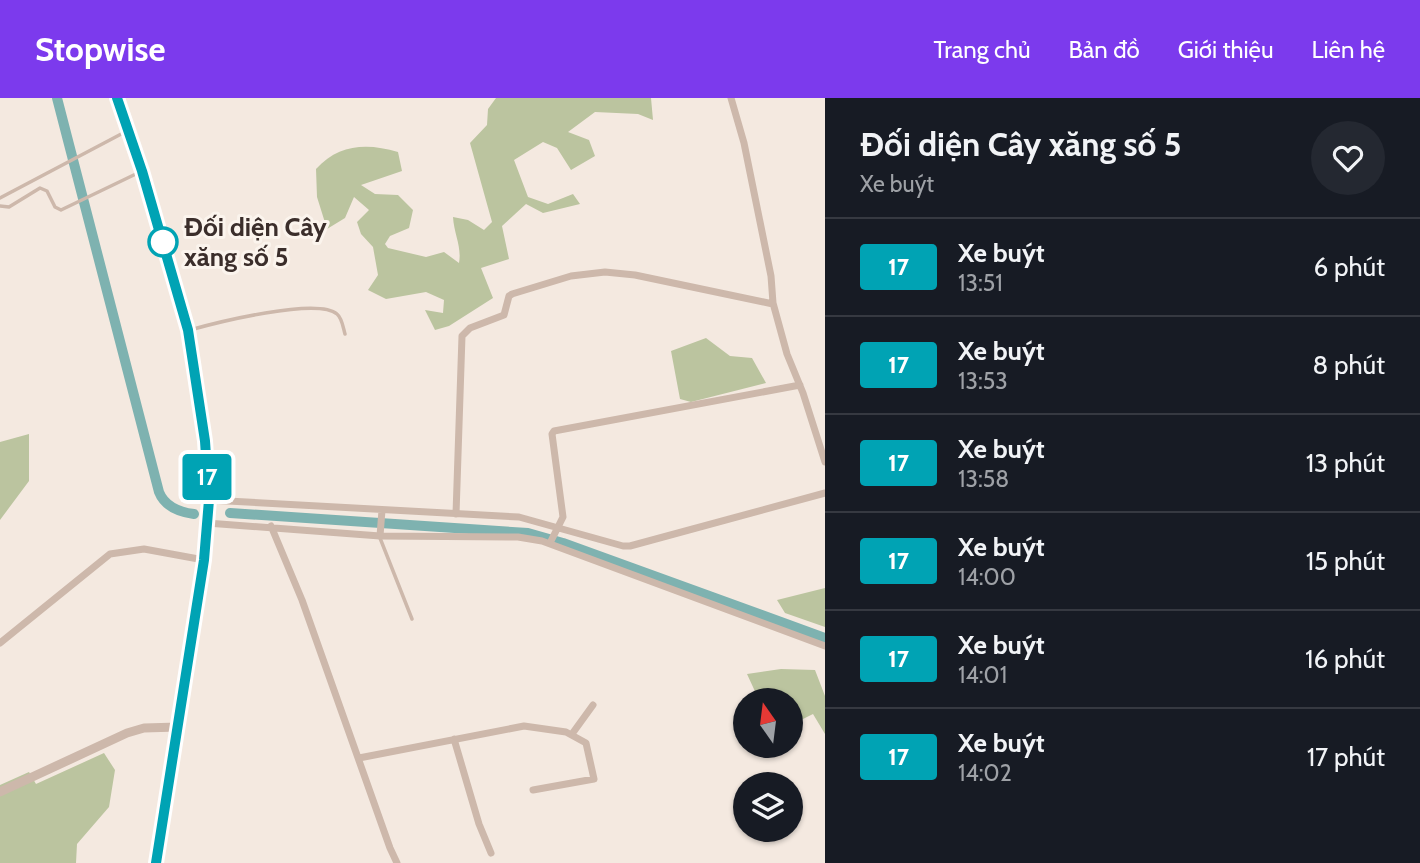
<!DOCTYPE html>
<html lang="vi">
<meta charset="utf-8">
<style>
body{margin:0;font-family:Cabin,sans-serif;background:#242831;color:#f1f3f6;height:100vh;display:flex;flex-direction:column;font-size:26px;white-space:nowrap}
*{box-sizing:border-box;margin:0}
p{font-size:23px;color:#9ea1a6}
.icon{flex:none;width:38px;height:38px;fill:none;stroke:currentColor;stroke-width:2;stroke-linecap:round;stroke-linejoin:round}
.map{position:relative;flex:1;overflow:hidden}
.details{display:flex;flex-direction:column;background:#171b24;width:595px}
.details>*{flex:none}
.badge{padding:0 14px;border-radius:5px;font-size:24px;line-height:46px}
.needle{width:46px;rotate:346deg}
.tools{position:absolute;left:733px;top:590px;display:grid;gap:14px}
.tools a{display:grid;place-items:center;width:70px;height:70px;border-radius:50%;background:#171b24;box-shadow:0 2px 5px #0004;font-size:35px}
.map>.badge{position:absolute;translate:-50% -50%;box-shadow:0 0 0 4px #fff}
.round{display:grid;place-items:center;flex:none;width:74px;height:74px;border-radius:37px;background:#242831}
.head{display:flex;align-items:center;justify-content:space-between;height:119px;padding:0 35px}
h1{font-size:33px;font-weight:800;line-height:52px}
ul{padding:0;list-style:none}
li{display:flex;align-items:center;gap:21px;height:98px;padding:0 35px;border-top:2px solid #363941}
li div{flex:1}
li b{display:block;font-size:26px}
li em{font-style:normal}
li .badge{min-width:77px;font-weight:700;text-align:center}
header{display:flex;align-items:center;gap:42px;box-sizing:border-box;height:98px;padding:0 35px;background:#7c3aed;color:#fff}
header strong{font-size:33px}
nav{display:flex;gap:38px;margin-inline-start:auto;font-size:24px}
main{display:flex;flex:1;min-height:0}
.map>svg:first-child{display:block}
.green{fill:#bbc49f}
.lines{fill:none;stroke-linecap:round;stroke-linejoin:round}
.canal{stroke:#7eb2b0;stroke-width:10}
.service{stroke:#cdb8ab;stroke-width:3.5}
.minor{stroke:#cdb8ab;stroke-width:7}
.tertiary{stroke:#cdb8ab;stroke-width:9}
.trunk{stroke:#6c564e;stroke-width:12}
.line-casing{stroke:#fff;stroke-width:16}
.line{stroke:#00a3b4;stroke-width:10}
.stop-dot{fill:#fff;stroke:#00a3b4;stroke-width:3.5}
.labels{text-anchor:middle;stroke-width:6;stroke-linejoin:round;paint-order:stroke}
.stop-label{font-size:26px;font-weight:bold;fill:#3b2e2b;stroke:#fbf4ed;text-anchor:start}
</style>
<header>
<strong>Stopwise</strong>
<nav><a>Trang chủ</a><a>Bản đồ</a><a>Giới thiệu</a><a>Liên hệ</a></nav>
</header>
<main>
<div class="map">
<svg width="825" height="765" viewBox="0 0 825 765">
<rect width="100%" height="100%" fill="#f4e9e0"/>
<!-- green -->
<path class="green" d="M496,0H651L653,22L638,16L595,14L568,34L589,42L595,58L571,72L557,50L543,44L514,62L528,99L548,106L573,96L580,106L543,115L526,106L502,128L509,161L481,170L493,200L449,228L435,232L425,212L443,215L444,202L426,194L386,201L368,192L378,177L373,149L361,136L357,124L369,112L354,99L345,120L327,131L317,99L316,71C339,46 367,45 398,54L402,73L361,87L375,96L398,97L413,112L409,130L390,138L385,146L388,150L426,159L444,154L459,165C462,149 454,136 453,119L468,122L484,132L492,124L470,45L487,27L488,11Z
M706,240L730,258L752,260L766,285L691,304L680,301L671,253Z
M29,336V383L0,422V344Z
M825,490V529L785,515L777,502Z
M781,571L815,572L825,598V636L813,616L791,627V602H759L747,576Z
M104,655L115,672L109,709L77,746L76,765H0V687L29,674L36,686Z"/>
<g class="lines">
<!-- canal -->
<path class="canal" d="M57,0L159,394C165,409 179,414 194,416
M230,415L528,435L563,445L825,540"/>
<!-- service -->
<path class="service" d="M0,100L125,34
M0,108L9,109L40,90L47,93L55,109L61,112L140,74
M190,232C215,225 317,199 337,216C342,220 343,229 345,236
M380,440L412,521"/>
<!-- minor -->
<path class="minor" d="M731,0L744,45L771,178L773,205L787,256L803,295L825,364
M209,402L519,419L623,448H630L825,395
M456,416L462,238L470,230L504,217L509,198L512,196L571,178L605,174L635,177L773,206
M207,425L380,438L518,439L542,443L825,548
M271,428L302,502L390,750L397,765
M380,438L382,412
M550,445L563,419L552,336L554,333L800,287
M0,545L110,456L144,451L204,462
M572,636L593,607
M454,641L479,726L491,755
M359,660L524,628L566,634L586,645L594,681L533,692"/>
<!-- tertiary -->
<path class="tertiary" d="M0,694L127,635L144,630L178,629"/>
<!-- trunk -->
<path class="trunk" d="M117,0L142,73L188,232L205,343L209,402L204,462L156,765"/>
</g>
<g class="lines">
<defs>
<path id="line" d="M117,0L142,73L188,232L205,343L209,402L204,462L156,765"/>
</defs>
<!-- line casing -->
<use href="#line" class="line-casing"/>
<!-- line -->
<use href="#line" class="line"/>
</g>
<!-- markers -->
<circle class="stop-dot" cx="163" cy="144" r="14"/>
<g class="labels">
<!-- stop labels -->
<g class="stop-label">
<text x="184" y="138">Đối diện Cây<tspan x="184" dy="30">xăng số 5</tspan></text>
</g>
</g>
</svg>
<div class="tools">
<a><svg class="needle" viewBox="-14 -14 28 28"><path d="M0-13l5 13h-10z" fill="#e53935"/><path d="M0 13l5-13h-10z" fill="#9ea1a6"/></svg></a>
<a><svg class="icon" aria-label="layers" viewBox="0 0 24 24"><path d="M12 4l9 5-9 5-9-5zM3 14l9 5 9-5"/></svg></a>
</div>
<b class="badge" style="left:207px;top:379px;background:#00a3b4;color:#fff">17</b>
</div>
<section class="details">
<div class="head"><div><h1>Đối diện Cây xăng số 5</h1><p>Xe buýt</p></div><a class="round"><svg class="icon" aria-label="heart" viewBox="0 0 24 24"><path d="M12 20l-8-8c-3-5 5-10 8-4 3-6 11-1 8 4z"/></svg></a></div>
<ul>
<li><span class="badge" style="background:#00a3b4;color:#fff">17</span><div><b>Xe buýt</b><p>13:51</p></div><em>6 phút</em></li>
<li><span class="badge" style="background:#00a3b4;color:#fff">17</span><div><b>Xe buýt</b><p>13:53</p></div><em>8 phút</em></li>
<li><span class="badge" style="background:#00a3b4;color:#fff">17</span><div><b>Xe buýt</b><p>13:58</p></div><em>13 phút</em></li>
<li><span class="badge" style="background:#00a3b4;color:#fff">17</span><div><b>Xe buýt</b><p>14:00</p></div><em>15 phút</em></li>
<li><span class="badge" style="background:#00a3b4;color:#fff">17</span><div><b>Xe buýt</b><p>14:01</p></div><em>16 phút</em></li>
<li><span class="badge" style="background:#00a3b4;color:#fff">17</span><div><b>Xe buýt</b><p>14:02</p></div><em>17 phút</em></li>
</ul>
</section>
</main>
